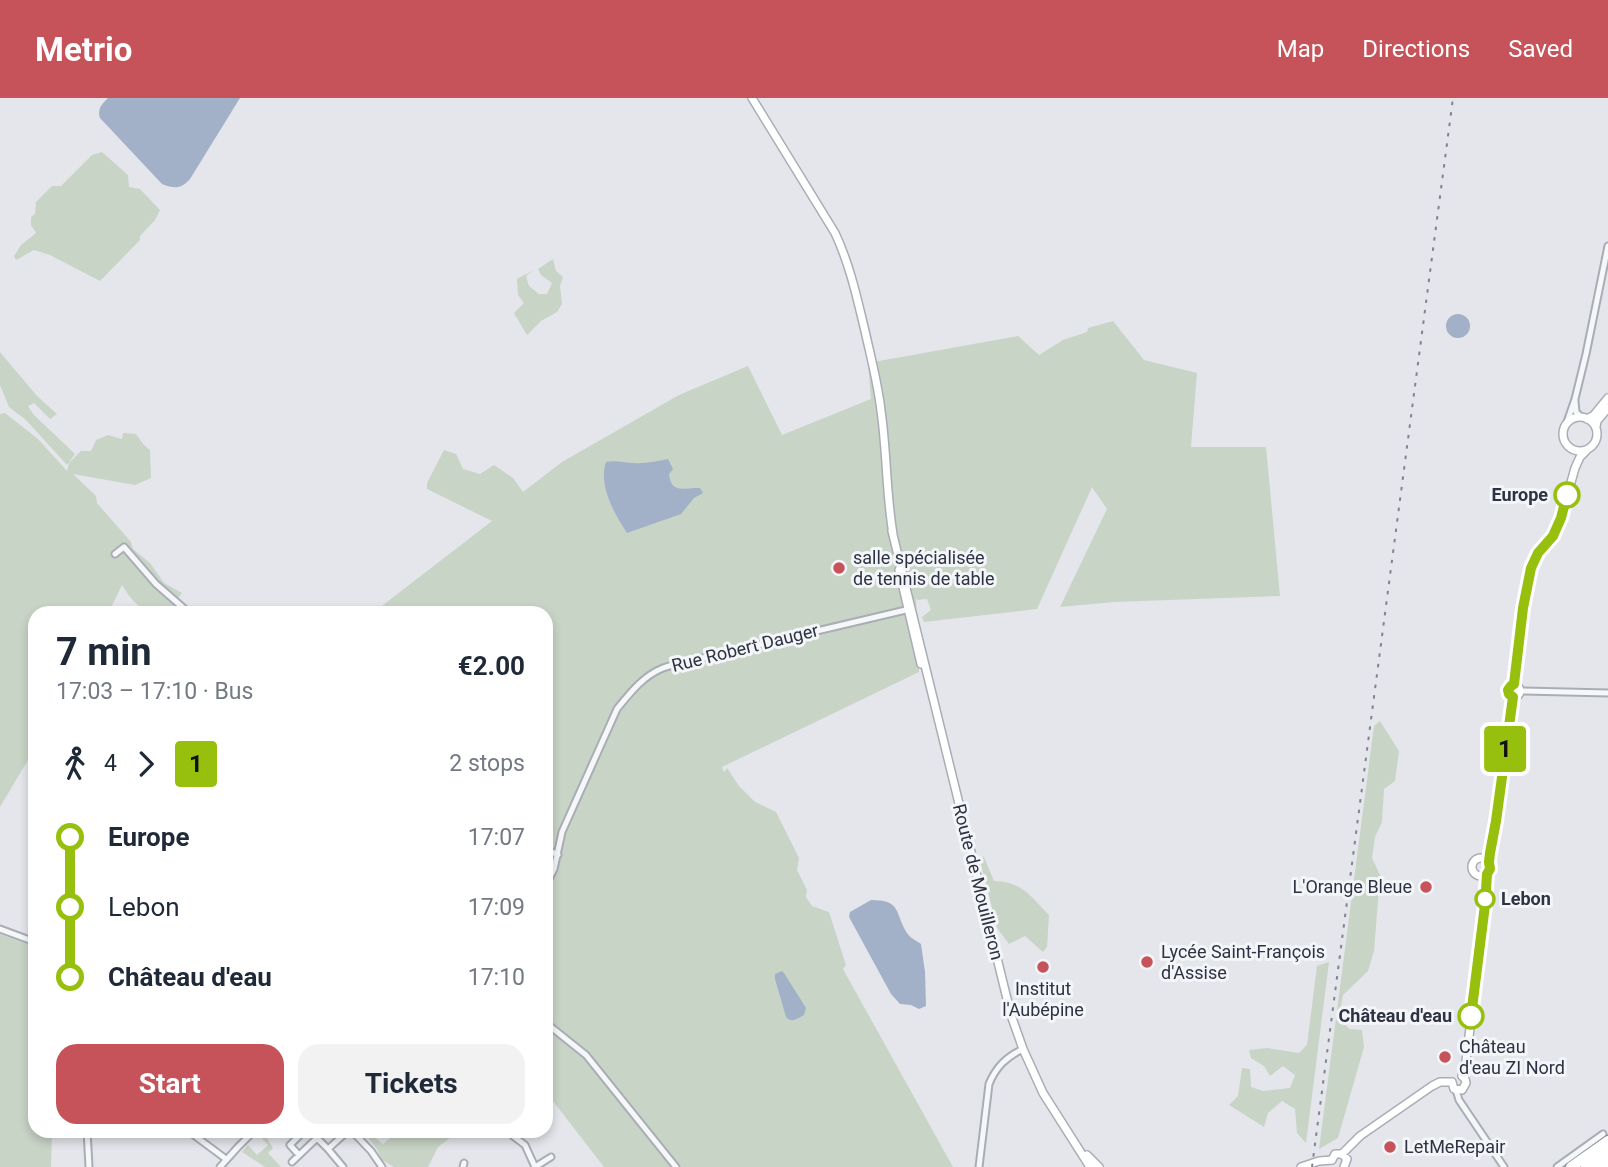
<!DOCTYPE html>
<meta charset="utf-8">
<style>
body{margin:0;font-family:Roboto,sans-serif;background:#f2f2f3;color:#1f2937;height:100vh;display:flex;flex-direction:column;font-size:26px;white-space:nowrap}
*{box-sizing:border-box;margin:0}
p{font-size:23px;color:#747a83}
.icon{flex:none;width:38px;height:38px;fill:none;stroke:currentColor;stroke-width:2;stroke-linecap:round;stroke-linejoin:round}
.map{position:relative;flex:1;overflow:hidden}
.drawer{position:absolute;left:28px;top:508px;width:525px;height:532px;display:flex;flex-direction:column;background:#fff;border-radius:21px;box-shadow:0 4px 10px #0003}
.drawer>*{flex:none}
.badge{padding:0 14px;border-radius:5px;font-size:24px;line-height:46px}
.map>.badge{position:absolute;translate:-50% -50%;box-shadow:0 0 0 4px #fff}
.legs{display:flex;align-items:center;gap:10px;height:77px;padding:0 28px;font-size:23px}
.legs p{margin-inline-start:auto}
.summary{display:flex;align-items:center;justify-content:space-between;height:119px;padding:0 28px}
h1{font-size:38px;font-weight:700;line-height:52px}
.action{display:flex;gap:14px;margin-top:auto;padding:14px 28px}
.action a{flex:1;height:80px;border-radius:21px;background:#c6535a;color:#fff;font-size:28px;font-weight:700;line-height:80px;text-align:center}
.action a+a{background:#f2f2f3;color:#1f2937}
ul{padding:0 28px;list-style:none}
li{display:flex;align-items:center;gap:24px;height:70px;font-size:26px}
li i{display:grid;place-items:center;width:10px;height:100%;margin:0 9px;background:currentColor}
li i::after{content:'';width:18px;height:18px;margin:-9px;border:5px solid;border-radius:50%;background:#fff}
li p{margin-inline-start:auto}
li:first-child i{background:linear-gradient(#0000 50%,currentColor 0)}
li:last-child i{background:linear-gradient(currentColor 50%,#0000 0)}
header{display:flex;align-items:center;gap:42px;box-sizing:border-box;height:98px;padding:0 35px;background:#c6535a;color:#fff}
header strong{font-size:33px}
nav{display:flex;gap:38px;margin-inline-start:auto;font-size:24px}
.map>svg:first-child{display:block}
.green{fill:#c8d4c6}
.water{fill:#a2b1c8}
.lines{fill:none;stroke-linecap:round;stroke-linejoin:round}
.street-casing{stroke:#a9adb5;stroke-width:9}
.secondary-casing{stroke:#a9adb5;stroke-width:10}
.highway-casing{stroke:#8c92a0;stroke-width:13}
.street{stroke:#f6f7f9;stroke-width:5}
.secondary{stroke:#fff;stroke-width:7}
.highway{stroke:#fff;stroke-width:10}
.rail{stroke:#7e8493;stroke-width:2;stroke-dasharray:3.5 7;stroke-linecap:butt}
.line-1-casing{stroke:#fff;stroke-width:16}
.line-1{stroke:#97bf0d;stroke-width:10}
.stop-1-dot{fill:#fff;stroke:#97bf0d;stroke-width:3.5}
.poi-dot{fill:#c6535a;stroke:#f4f5f8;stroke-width:2.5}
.labels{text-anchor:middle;stroke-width:6;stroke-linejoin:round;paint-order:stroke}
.stop-label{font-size:18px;font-weight:bold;fill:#2d3342;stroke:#f4f5f8;text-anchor:end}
.poi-label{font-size:18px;fill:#2d3342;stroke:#f4f5f8;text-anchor:start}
.street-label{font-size:18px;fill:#2d3342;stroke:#f4f5f8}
</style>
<header>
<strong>Metrio</strong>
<nav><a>Map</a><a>Directions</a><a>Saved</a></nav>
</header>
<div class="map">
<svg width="1608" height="1069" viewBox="0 0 1608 1069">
<rect width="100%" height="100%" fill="#e4e6eb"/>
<!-- green -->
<path class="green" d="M102,54L128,77L129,89L140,91L160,112L155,122L140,138V142L100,183L50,157L34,152L16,162L14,158L21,147L36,135L31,127V119L35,116L36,104L52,88H61L92,57Z
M553,161L556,173L563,179L560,188L562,206L557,214L541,223L527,237L514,215L524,205L518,197L517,181L534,172L526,178L529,188L539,196H547L552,185L541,177L538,171Z
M1113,223L1144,262L1197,275L1191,349H1266L1280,498L1114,504L1060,509L1107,411L1092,389L1037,511L924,524L922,519L931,512L927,501L917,502L916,498L919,574L722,669L724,674L727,670L739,688L755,704L776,714L799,760L797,772L807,792L806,799L812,808L829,814L846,867L843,871L953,1069H604L546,994V514H374L492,423L427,391V385L444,352L456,356L463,371L480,376L494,367L513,380L523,394L562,364L679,297L748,268L782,337L871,301L868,265L1018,238L1039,257L1063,242L1087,234L1088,230Z
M0,254L37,298L57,316L50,321L34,305L28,308L33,316L75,356L67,367L26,322L9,309L0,287Z
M5,315L38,341L67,373L69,365L81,353H91L96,342L108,337L122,341L123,335L136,336L144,347L150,352L151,380L135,387L73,376L96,398L97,405L131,444L133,451L150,465L164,485L182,495L172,509L183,514C150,514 141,518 122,487L109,514H35V650L0,709V316Z
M1380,623L1399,653L1395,683L1384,691L1382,724L1375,739L1372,760L1380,777L1374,853L1368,873L1343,897L1339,918L1349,931L1362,932L1364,949L1338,1040L1319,1051L1374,628Z
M979,758L984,759L994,783C1023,784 1030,798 1049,817L1047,849L1043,854L1025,838L1009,846L997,830Z
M0,836L35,849V1032L52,1033L51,1069H0Z
M1329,864L1306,1045L1297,1035L1295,1011L1282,1003L1268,1015L1264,1029L1229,1007L1238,998L1242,970L1250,971L1251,989L1263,993L1290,990L1295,977L1283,968L1270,978L1264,968L1251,960L1249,952L1267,950L1299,955L1307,947L1317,868Z
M363,1033H367L383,1046L398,1033H459L438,1049L428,1069H394L382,1062L377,1051Z
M263,1034L273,1050L268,1055L281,1069H265L242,1054L248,1047L257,1057L268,1047L259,1037Z"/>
<!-- water -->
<path class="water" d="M108,0H240L190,81C181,91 175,91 162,86L100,20C97,11 102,6 108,0Z
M1446 228a12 12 0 1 1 24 0a12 12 0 1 1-24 0Z
M668,361L673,371L669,376C671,397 685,389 700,390L703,395L694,400L681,416L627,435C614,415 598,387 606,364C616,362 624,365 634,365C643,366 659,363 668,361Z
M871,802C902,802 894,814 907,835C910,840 917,843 921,846L925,874L926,908L919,911L911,907L900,906L891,896L849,819L850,814Z
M782,873L784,875L806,910L804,917C798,920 792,926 786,919L775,881V876Z"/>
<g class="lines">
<defs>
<path id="street" d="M1575,303L1576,314L1581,319
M1567,324L1575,301L1586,256L1608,148
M115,456L124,449L156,486L188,514
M1521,593L1608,595
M546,751L558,757
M546,787L554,771L562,734L617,611C630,595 643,578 663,570C671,567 681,565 690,563L910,511
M0,831L35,844
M546,925L586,957L676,1069
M1456,992L1459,1002L1504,1069
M87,1032L89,1069
M187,1032L226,1061
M309,1032L328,1051L349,1032
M351,1032L371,1053L382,1069
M513,1038L525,1047L535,1069
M328,1051L343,1069
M299,1057L290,1047L305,1032
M292,1064L317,1040
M220,1069L238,1049L255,1032
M463,1069L464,1065
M535,1069L551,1059
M979,1069L989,986C996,969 1006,959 1023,951
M1557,1069L1603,1036"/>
<path id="secondary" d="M752,0L835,135C850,167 857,200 865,233C871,260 878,286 881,313C887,354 886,395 893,436
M1563 336a17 17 0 1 1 34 0a17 17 0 1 1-34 0Z
M1587,321L1594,317L1608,300
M1596,329L1597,323L1608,310
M892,433L1011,917L1023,951L1043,995L1090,1069
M899,472L921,566
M1514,586L1523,511L1531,470L1538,455L1553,438L1561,420L1575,370L1580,359L1586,353
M1508 593a6 6 0 1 1 12 0a6 6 0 1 1-12 0Z
M1472 769a9 9 0 1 1 18 0a9 9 0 1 1-18 0Z
M1489,764L1496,723L1513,599
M1462,978L1466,963L1485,807L1487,776
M1452,984L1454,991L1462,992L1466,985L1465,981L1462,978
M1342,1056L1347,1061L1344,1069
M1087,1057L1099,1069
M1332,1062L1335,1056H1342L1360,1038L1432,988L1440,984H1452
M1301,1069L1319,1063L1332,1062"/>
<path id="highway" d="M1571,1069L1608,1043
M1586,1069L1608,1054
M1600,1069L1608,1064"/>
</defs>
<!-- street casing -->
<use href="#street" class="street-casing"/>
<!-- secondary casing -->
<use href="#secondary" class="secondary-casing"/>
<!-- highway casing -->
<use href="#highway" class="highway-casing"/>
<!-- street -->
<use href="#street" class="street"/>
<!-- secondary -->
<use href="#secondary" class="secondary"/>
<!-- highway -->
<use href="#highway" class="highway"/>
<!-- rail -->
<path class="rail" d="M1312,1069L1453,0"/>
</g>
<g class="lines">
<defs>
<path id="line-1" d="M1471,918L1485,807L1487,776L1490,771L1489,764L1490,755L1496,723L1513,599L1509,596L1508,592L1511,588L1514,586L1523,510L1531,470L1538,455L1553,438L1561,420L1567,397"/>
</defs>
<!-- line-1 casing -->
<use href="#line-1" class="line-1-casing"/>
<!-- line-1 -->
<use href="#line-1" class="line-1"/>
</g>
<!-- markers -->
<g class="stop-1-dot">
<circle cx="1567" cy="397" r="12"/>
<circle cx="1485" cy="801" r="9"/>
<circle cx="1471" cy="918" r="12"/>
</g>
<g class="poi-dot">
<circle cx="839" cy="470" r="7"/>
<circle cx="1426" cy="789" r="7"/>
<circle cx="1147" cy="864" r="7"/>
<circle cx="1043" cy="869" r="7"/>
<circle cx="1445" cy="959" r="7"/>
<circle cx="1390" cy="1049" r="7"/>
</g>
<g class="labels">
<!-- stop labels -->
<g class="stop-label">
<text x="1548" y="403">Europe</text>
<text x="1501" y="807" text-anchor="start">Lebon</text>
<text x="1452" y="924">Château d'eau</text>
</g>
<!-- poi labels -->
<g class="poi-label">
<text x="853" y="466">salle spécialisée<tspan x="853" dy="21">de tennis de table</tspan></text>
<text x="1412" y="795" text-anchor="end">L'Orange Bleue</text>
<text x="1161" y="860">Lycée Saint-François<tspan x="1161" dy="21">d'Assise</tspan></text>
<text x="1043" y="897" text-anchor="middle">Institut<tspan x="1043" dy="21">l'Aubépine</tspan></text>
<text x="1459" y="955">Château<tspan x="1459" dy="21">d'eau ZI Nord</tspan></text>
<text x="1404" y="1055">LetMeRepair</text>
</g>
<!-- street labels -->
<g class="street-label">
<text transform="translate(745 550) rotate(-14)" y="6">Rue Robert Dauger</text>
<text transform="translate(978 784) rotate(76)" y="6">Route de Mouilleron</text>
</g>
</g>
</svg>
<b class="badge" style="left:1505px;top:651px;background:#97bf0d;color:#111">1</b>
<section class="drawer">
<div class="summary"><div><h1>7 min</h1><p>17:03 – 17:10 · Bus</p></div><b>€2.00</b></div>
<div class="legs"><svg class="icon" aria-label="walk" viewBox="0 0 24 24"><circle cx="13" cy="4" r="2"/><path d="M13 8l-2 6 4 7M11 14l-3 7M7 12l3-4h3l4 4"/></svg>4<svg class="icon" aria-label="forward" viewBox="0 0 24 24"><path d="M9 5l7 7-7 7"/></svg><b class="badge" style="background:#97bf0d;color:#111">1</b><p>2 stops</p></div>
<ul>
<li><i style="color:#97bf0d"></i><b>Europe</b><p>17:07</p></li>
<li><i style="color:#97bf0d"></i><span>Lebon</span><p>17:09</p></li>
<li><i style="color:#97bf0d"></i><b>Château d'eau</b><p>17:10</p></li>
</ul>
<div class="action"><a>Start</a><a>Tickets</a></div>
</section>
</div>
